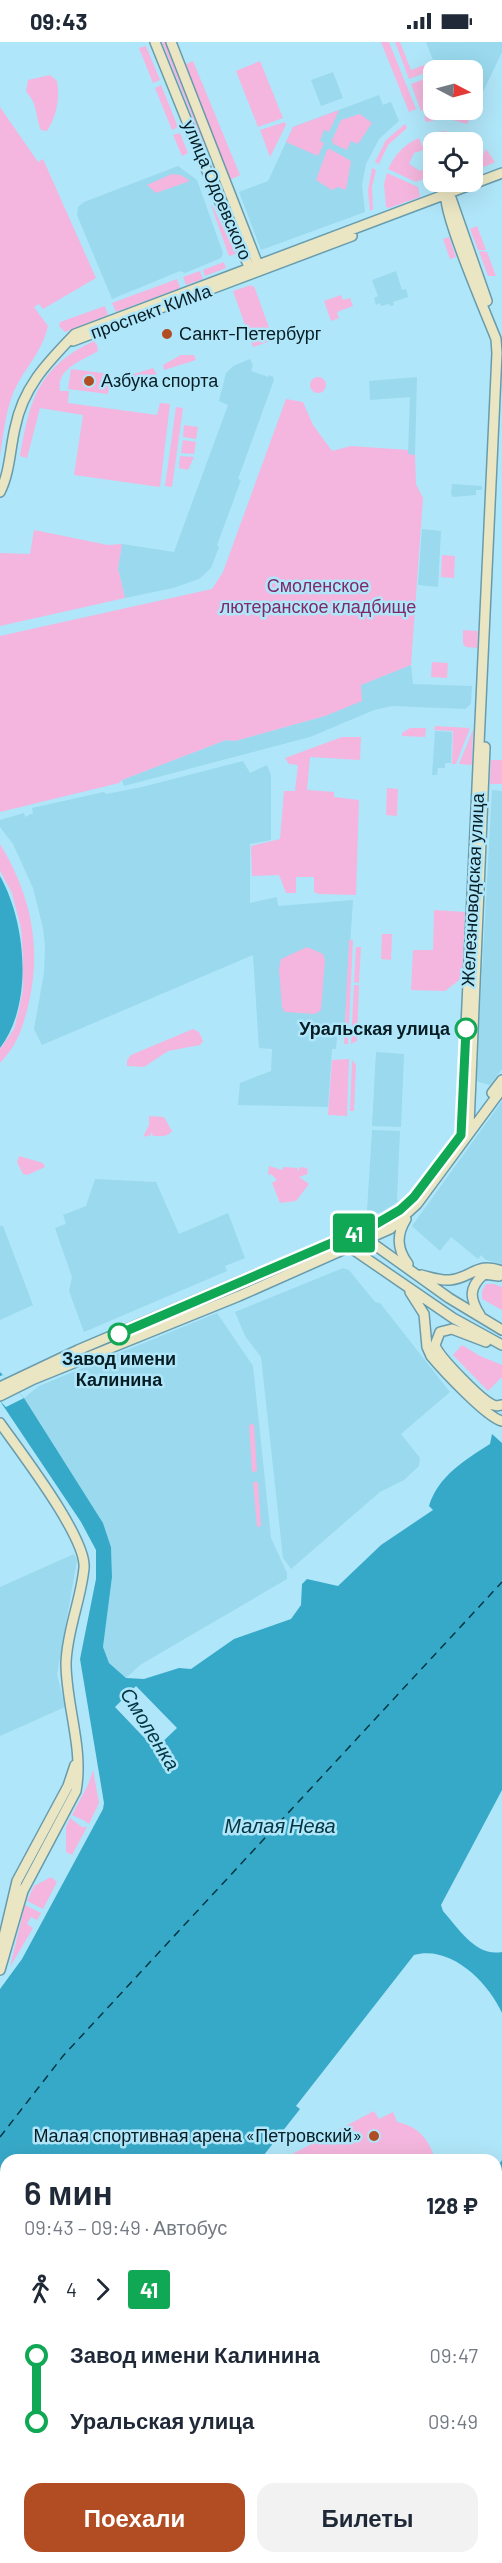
<!DOCTYPE html>
<html lang="ru">
<meta charset="utf-8">
<style>
body{margin:0;font-family:Barlow,sans-serif;background:#f2f2f3;color:#1f2937;height:100vh;display:flex;flex-direction:column;font-size:22px;white-space:nowrap}
*{box-sizing:border-box;margin:0}
p{font-size:20px;color:#747a83}
.icon{flex:none;width:33px;height:33px;fill:none;stroke:currentColor;stroke-width:2;stroke-linecap:round;stroke-linejoin:round}
.map{position:relative;flex:1;overflow:hidden}
.details{position:absolute;left:0px;top:2112px;width:502px;height:410px;display:flex;flex-direction:column;background:#fff;border-radius:18px 18px 0 0;box-shadow:0 6px 24px #0002}
.details>*{flex:none}
.badge{padding:0 12px;border-radius:4px;font-size:21px;line-height:39px}
.needle{width:39px;rotate:96deg}
.controls{position:absolute;left:423px;top:18px;display:grid;gap:12px}
.controls a{display:grid;place-items:center;width:60px;height:60px;border-radius:12px;background:#fff;box-shadow:0 6px 24px #0002;font-size:30px}
.map>.badge{position:absolute;translate:-50% -50%;box-shadow:0 0 0 3px #fff}
.legs{display:flex;align-items:center;gap:9px;height:66px;padding:0 24px;font-size:20px}
.legs p{margin-inline-start:auto}
.overview{display:flex;align-items:center;justify-content:space-between;height:102px;padding:0 24px}
h1{font-size:33px;font-weight:600;line-height:45px}
.button{display:flex;gap:12px;margin-top:auto;padding:12px 24px}
.button a{flex:1;height:69px;border-radius:18px;background:#b24c23;color:#fff;font-size:24px;font-weight:600;line-height:69px;text-align:center}
.button a+a{background:#f2f2f3;color:#1f2937}
ul{padding:0 24px;list-style:none}
li{display:flex;align-items:center;gap:21px;height:66px;font-size:22px}
li i{display:grid;place-items:center;width:9px;height:100%;margin:0 8px;background:currentColor}
li i::after{content:'';width:15px;height:15px;margin:-8px;border:4px solid;border-radius:50%;background:#fff}
li p{margin-inline-start:auto}
li:first-child i{background:linear-gradient(#0000 50%,currentColor 0)}
li:last-child i{background:linear-gradient(currentColor 50%,#0000 0)}
.status{display:flex;justify-content:space-between;align-items:center;height:42px;padding:0 30px;background:#fff;direction:ltr}
.status svg{height:16px;fill:currentColor}
.map>svg:first-child{display:block}
.built{fill:#9ad9ee}
.green{fill:#f4b6de}
.water{fill:#37a9c8}
.pier{fill:#b0e6f9}
.lines{fill:none;stroke-linecap:round;stroke-linejoin:round}
.ferry{stroke:#013643;stroke-width:1.5;stroke-dasharray:8 6;stroke-linecap:butt}
.secondary-casing{stroke:#689cad;stroke-width:12}
.primary-casing{stroke:#7a772d;stroke-width:14}
.secondary{stroke:#eae5c2;stroke-width:9}
.primary{stroke:#d4ca84;stroke-width:10}
.tram{stroke:#3e5f6a;stroke-width:1.5}
.line-1-casing{stroke:#fff;stroke-width:14}
.line-1{stroke:#10a855;stroke-width:9}
.poi-dot{fill:#b24c23;stroke:#b0e6f9;stroke-width:2}
.stop-1-dot{fill:#fff;stroke:#10a855;stroke-width:3}
.labels{text-anchor:middle;stroke-width:5;stroke-linejoin:round;paint-order:stroke}
.street-label{font-size:18px;fill:#071d24;stroke:#b0e6f9}
.poi-label{font-size:18px;fill:#071d24;stroke:#b0e6f9;text-anchor:start}
.park-label{font-size:18px;fill:#802a68;stroke:#b0e6f9}
.stop-label{font-size:18px;font-weight:bold;fill:#071d24;stroke:#b0e6f9;text-anchor:end}
.water-label{font-size:20px;font-style:italic;fill:#013643;stroke:#b0e6f9}
</style>
<div class="status"><b>09:43</b><svg viewBox="0 0 49 12"><path d="M0 12V9h3v3zM5 12V6h3v6zM10 12V3h3v9zM15 12V0h3v12zM26 1h20v11H26zM47 4h2v5h-2z"/></svg></div>
<div class="map">
<svg width="502" height="2521" viewBox="0 0 502 2521">
<rect width="100%" height="100%" fill="#b0e6f9"/>
<!-- built -->
<path class="built" d="M426,0H502V10L473,71L466,68H472V28H437Z
M333,30L343,56L321,64L311,38Z
M433,44V66L428,67L423,48Z
M379,53L383,63L391,60L399,79L379,97L366,122L362,143L365,170L261,208L239,150L268,139L293,85Z
M178,124L197,138L223,211L221,216L185,231L180,229L112,257L77,173L78,165L84,160Z
M396,229L402,248L406,247L408,255L393,260L394,263L390,264L389,262L381,264L380,261L376,263L374,256L378,254L372,238Z
M250,317L253,323L251,329L268,335L269,333L273,335L274,338L238,437L241,438L217,503L219,505L211,526L199,537L173,546L125,556L118,526L122,502L174,510L228,363L219,359L226,331L233,324Z
M417,335L415,413L408,412L410,355L370,358L369,339Z
M452,442L482,444V448H476V453L453,455L451,452Z
M422,487L441,489L438,545L418,543Z
M411,623L413,642L472,644L471,662L465,667L392,664L374,668L310,695L124,744L122,738L226,698L235,699L325,674L361,659V643Z
M435,689L452,690L451,721H445V726H438L437,733H432Z
M243,719L250,731L267,723L271,733V798L250,802V861L277,855L278,864L353,858L344,995H337L336,1007H332L328,1065L238,1063L240,1041L271,1029L272,1007L259,1006L253,913L42,1003L34,987L44,931L45,903L43,886L33,846L13,802L0,785V778L24,771L25,775L33,771L32,766L104,750L106,752L142,745Z
M492,748L502,749V1027L490,1043L476,1039Z
M376,1010L404,1012L401,1085L372,1084Z
M502,1059V1222L486,1218L481,1213L478,1217L451,1195L440,1209L412,1184Z
M372,1088L400,1089L397,1158L399,1159L381,1170L369,1173L367,1169Z
M95,1137L156,1140L179,1192L228,1171L245,1216L225,1224L227,1229L84,1290L69,1249L72,1235L55,1186L66,1182L63,1173L86,1164Z
M0,1184H3L33,1263L0,1278Z
M343,1226L349,1228L375,1260L380,1261L450,1350L401,1392L420,1416L419,1424L404,1438L380,1450L291,1527L283,1516L261,1315L245,1294L235,1270Z
M217,1271L253,1324L271,1496L287,1531V1537L140,1623L126,1636L109,1621L103,1605L112,1535L111,1505L103,1481L24,1356L39,1344Z
M74,1512L77,1518L57,1632L65,1665L0,1694V1545Z
M3,2383L6,2385V2489L0,2485V2387Z
M6,2503V2516H160L166,2521H0V2511Z"/>
<!-- green -->
<path class="green" d="M162,0H166L207,107L205,106Z
M381,0H389L416,67L409,70Z
M395,0H400L411,28L427,22L430,29L409,37Z
M146,4L160,38L153,41L139,6Z
M193,19L240,133L230,138L184,23Z
M260,19L283,76L258,85L236,29Z
M50,33L57,39C60,56 57,74 47,89L41,88C35,74 38,61 26,50L28,38Z
M430,35L431,37H433V44L423,48L428,67L421,69L411,42Z
M161,43L178,85L172,88L155,46Z
M0,65L38,120L43,117L96,236L43,267L39,262L34,265L48,284C43,307 29,321 18,341C6,362 4,390 0,414Z
M339,68L329,90L324,88L320,99L324,101L318,114L286,100L293,85Z
M438,70H456L470,76L467,82L446,76L426,80L424,75Z
M360,72L372,81L358,102L351,99L347,108L333,102L332,98L341,78Z
M285,80L286,83L270,115L260,88Z
M405,82L407,86L388,103L379,122L375,120L386,98Z
M444,89L463,93L459,100H434L433,115L426,93Z
M180,91L188,111L182,114L173,93Z
M419,96L424,108L414,111L409,122L420,129L430,125L433,133L416,140L388,127C395,113 404,102 419,96Z
M330,107L351,119L346,148L338,145L332,148L316,138L327,108Z
M486,107L495,120L484,125L479,120Z
M372,126L376,128L372,145L373,167L370,169L368,148Z
M387,131L418,145L420,155L389,166L386,165L384,142Z
M172,132L181,133L190,139L156,151L147,143Z
M211,163H212L236,212L229,214Z
M477,184L486,208H478L470,187Z
M449,195L456,215L450,217L443,197Z
M479,209L487,210L496,234H488Z
M224,220L226,226L205,234L203,228Z
M200,229L203,237L186,243L183,235Z
M177,237L180,246L116,270L112,261Z
M251,243L252,245L254,244L272,294L270,299L253,305L233,249Z
M341,253L343,258L350,256L353,264L337,270L339,276L331,279L324,259Z
M105,264L108,273L65,290L59,284L60,280Z
M94,299L97,303L98,309C82,319 56,326 60,349H69L68,361L157,373L160,361L170,362L160,445L74,433L83,373L40,366L27,416L20,414C30,358 38,325 94,299Z
M181,313H194L196,318L164,328L163,323Z
M153,326L157,332L127,341L125,335Z
M71,327L110,332L108,352L68,347Z
M310 343a8 8 0 1 1 16 0a8 8 0 1 1-16 0Z
M286,357L303,360L313,383L332,409L351,404L408,408V412L415,413L416,442L423,456L411,623L361,643L362,659L325,674L235,699L226,698L122,738L119,741L0,770V594L212,547L223,530Z
M176,365L183,366L172,445L165,444Z
M184,383L198,385L196,397L183,395Z
M183,398L196,400L194,412L181,411Z
M180,414L194,415L188,428L179,426Z
M34,488L108,503L122,502L118,526L125,556L0,584V511L30,512Z
M442,513L455,514L454,536L441,535Z
M463,588L478,589L477,606L466,605L463,602Z
M432,620L448,621L447,636L431,635Z
M435,684L470,686L456,722H452L453,689L434,688Z
M410,686H426L425,695L402,694V691Z
M473,688L472,723L459,722Z
M342,695H361L360,718L310,715L307,748L334,750V755L359,758L356,853L319,852L314,850V835H296V851H286L279,833L252,834L251,804L280,797L284,749H295L298,723L289,722L285,716Z
M491,718H502V742H490Z
M387,746L398,747L397,774L386,773Z
M0,802C30,851 42,903 29,960C23,985 18,1002 0,1021V1007L14,987L19,967L23,947V915L21,886L12,851L0,829Z
M434,868L465,870L462,936L445,949L411,948L413,908H433Z
M382,892H392L391,918L381,917Z
M349,898H353L348,1002H344Z
M307,905L323,912L325,918L321,968L315,972L285,970L282,966L279,927L281,917Z
M356,905H361L359,941L354,940Z
M354,943H359L357,999L351,1002Z
M193,987L199,990L203,999L200,1003L168,1009L144,1025L127,1024V1018L131,1013Z
M349,1017L347,1074L328,1073L332,1018Z
M352,1018L356,1023L354,1069H350Z
M149,1074L164,1075L172,1089C168,1095 161,1094 153,1094L151,1089V1093L143,1095L149,1083Z
M19,1114L43,1121L45,1125L27,1133L23,1132L17,1120Z
M269,1124L282,1128L283,1125L298,1126L297,1131L300,1125L307,1126L308,1132L299,1135L309,1142L296,1159L280,1161L272,1141L277,1138L271,1132L268,1133Z
M486,1242H494L502,1245V1268L482,1257V1249Z
M462,1303L480,1314L502,1323V1335L488,1349L453,1313Z
M254,1382L257,1429L252,1430L249,1383Z
M253,1440H258L261,1484L257,1485Z
M93,1728L99,1761L89,1782L85,1779L72,1773L88,1743Z
M70,1776L82,1785H87L72,1813L66,1810V1785Z
M51,1835L57,1840L43,1867L27,1859L34,1844Z
M25,1863L41,1871L37,1878L31,1875L27,1882L33,1886L10,1925Z
M374,2069L379,2077L393,2070L397,2080C418,2084 430,2098 435,2118H281Z
M502,2164V2232L497,2235V2167Z
M1,2389L6,2393V2422L0,2412Z"/>
<!-- water -->
<path class="water" d="M0,834C26,880 34,962 0,1006Z
M0,1330L24,1356L103,1481L111,1505L112,1535L103,1605L109,1621L126,1636L144,1637L179,1626L191,1627L234,1597L291,1577L301,1563L302,1542L307,1537L338,1544L381,1503L433,1468L429,1464C438,1434 465,1418 490,1402L492,1392L502,1401V1748L441,1863L443,1869C459,1887 476,1915 502,1910V1971C488,1940 451,1903 414,1913L296,2064L300,2067L260,2118H6V2348L0,2355V1947L22,1917L103,1767L104,1761L80,1617L96,1537V1508L81,1480L0,1359Z
M502,2118V2158L497,2173V2125Z
M502,2252V2315L497,2322V2261Z
M228,2516H313L304,2521H235Z"/>
<!-- pier -->
<path class="pier" d="M3,1333L24,1356L6,1365L0,1359V1334Z
M136,1644L177,1686L155,1707L115,1665Z"/>
<g class="lines">
<!-- ferry -->
<path class="ferry" d="M0,2095L63,2014L502,1540"/>
<defs>
<path id="secondary" d="M155,0L215,149L251,229
M171,0L258,223L257,227
M446,153C442,169 487,274 496,297L497,311L461,1093L464,1098
M451,156L487,259
M73,299L352,194
M0,450C10,430 10,407 15,386C23,345 47,321 75,292L502,131
M492,1051L502,1038
M465,1095L469,1083L485,705
M406,1177C396,1193 397,1207 408,1222
M365,1196L449,1256L502,1288
M351,1206L453,1276L502,1303
M421,1233C430,1235 440,1239 450,1238C472,1236 477,1219 502,1229
M410,1250L424,1272L427,1305L431,1314C442,1327 487,1376 502,1379
M480,1273C470,1257 468,1246 484,1232L499,1234
M486,1300L452,1287L440,1290L435,1303C438,1314 481,1358 493,1363C497,1364 497,1364 502,1363
M0,1345L78,1308L384,1178L405,1164L423,1144
M0,1354L34,1337L239,1254L390,1187L417,1162L502,1047
M0,1381C19,1408 87,1496 84,1526C81,1558 67,1588 66,1621C66,1664 84,1706 76,1749L23,1849L0,1928
M0,1911L17,1839L68,1744L75,1723
M496,2353L502,2346
M496,2382L502,2379
M496,2390L502,2387
M365,2516L371,2521
M377,2516L382,2521
M324,2521L329,2516
M342,2521L348,2516"/>
<path id="primary" d="M0,2335L6,2340
M0,2360L6,2364
M186,2516L192,2521
M209,2516L215,2521"/>
</defs>
<!-- secondary casing -->
<use href="#secondary" class="secondary-casing"/>
<!-- primary casing -->
<use href="#primary" class="primary-casing"/>
<!-- secondary -->
<use href="#secondary" class="secondary"/>
<!-- primary -->
<use href="#primary" class="primary"/>
<!-- tram -->
<path class="tram" d="M0,2351L6,2356
M199,2516L205,2521"/>
</g>
<g class="lines">
<defs>
<path id="line-1" d="M119,1292L376,1182L400,1168L414,1155L461,1093L466,987"/>
</defs>
<!-- line-1 casing -->
<use href="#line-1" class="line-1-casing"/>
<!-- line-1 -->
<use href="#line-1" class="line-1"/>
</g>
<!-- markers -->
<g class="poi-dot">
<circle cx="167" cy="292" r="6"/>
<circle cx="89" cy="339" r="6"/>
<circle cx="374" cy="2094" r="6"/>
</g>
<g class="stop-1-dot">
<circle cx="466" cy="987" r="10"/>
<circle cx="119" cy="1292" r="10"/>
</g>
<g class="labels">
<!-- street labels -->
<g class="street-label">
<text transform="translate(217 148) rotate(67)" y="6">улица Одоевского</text>
<text transform="translate(151 270) rotate(-20)" y="6">проспект КИМа</text>
<text transform="translate(473 848) rotate(-87)" y="6">Железноводская улица</text>
</g>
<!-- poi labels -->
<g class="poi-label">
<text x="179" y="298">Санкт-Петербург</text>
<text x="101" y="345">Азбука спорта</text>
<text x="362" y="2100" text-anchor="end">Малая спортивная арена «Петровский»</text>
</g>
<!-- park labels -->
<g class="park-label">
<text x="318" y="550">Смоленское<tspan x="318" dy="21">лютеранское кладбище</tspan></text>
</g>
<!-- stop labels -->
<g class="stop-label">
<text x="450" y="993">Уральская улица</text>
<text x="119" y="1323" text-anchor="middle">Завод имени<tspan x="119" dy="21">Калинина</tspan></text>
</g>
<!-- water labels -->
<g class="water-label">
<text transform="translate(150 1687) rotate(58)" y="7">Смоленка</text>
<text x="280" y="1791">Малая Нева</text>
</g>
</g>
</svg>
<div class="controls">
<a><svg class="needle" viewBox="-14 -14 28 28"><path d="M0-13l5 13h-10z" fill="#e53935"/><path d="M0 13l5-13h-10z" fill="#747a83"/></svg></a>
<a><svg class="icon" aria-label="locate" viewBox="0 0 24 24"><circle cx="12" cy="12" r="6"/><path d="M12 2v4M12 18v4M2 12h4M18 12h4"/></svg></a>
</div>
<b class="badge" style="left:354px;top:1191px;background:#10a855;color:#fff">41</b>
<section class="details">
<div class="overview"><div><h1>6 мин</h1><p>09:43 – 09:49 · Автобус</p></div><b>128 ₽</b></div>
<div class="legs"><svg class="icon" aria-label="walk" viewBox="0 0 24 24"><circle cx="13" cy="4" r="2"/><path d="M13 8l-2 6 4 7M11 14l-3 7M7 12l3-4h3l4 4"/></svg>4<svg class="icon" aria-label="forward" viewBox="0 0 24 24"><path d="M9 5l7 7-7 7"/></svg><b class="badge" style="background:#10a855;color:#fff">41</b></div>
<ul>
<li><i style="color:#10a855"></i><b>Завод имени Калинина</b><p>09:47</p></li>
<li><i style="color:#10a855"></i><b>Уральская улица</b><p>09:49</p></li>
</ul>
<div class="button"><a>Поехали</a><a>Билеты</a></div>
</section>
</div>
